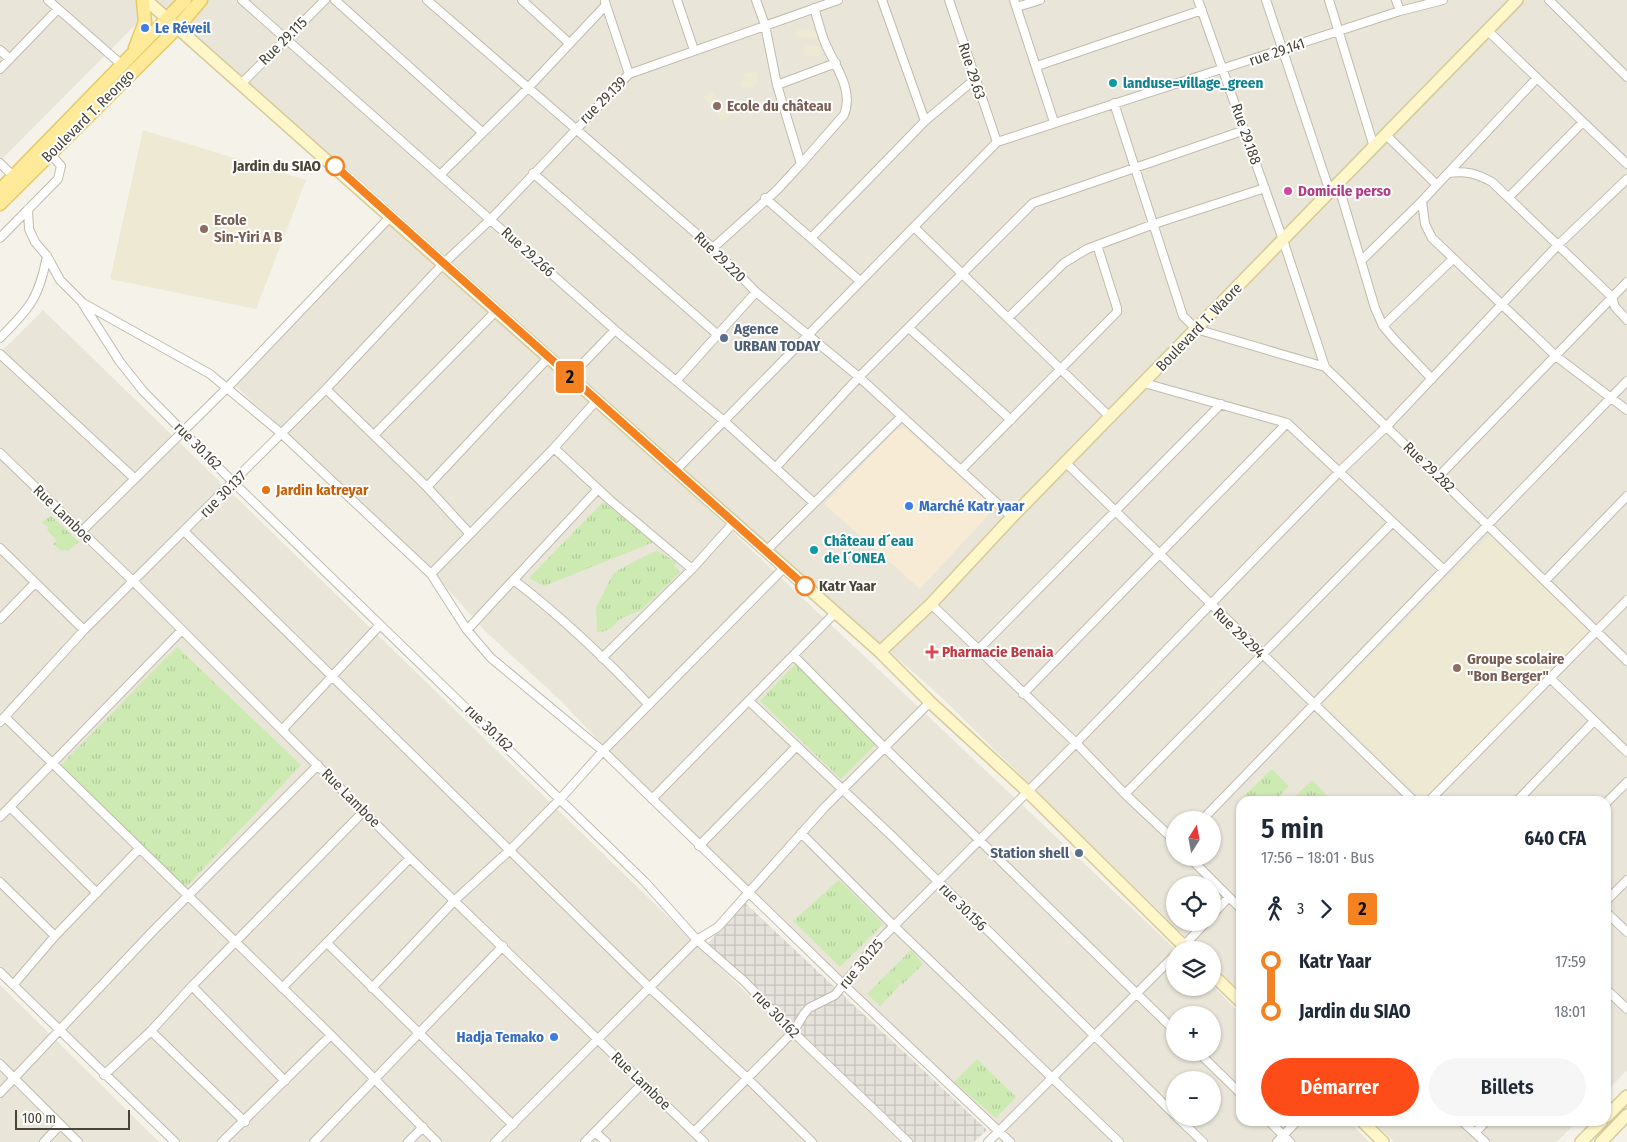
<!DOCTYPE html>
<html lang="fr">
<meta charset="utf-8">
<style>
body{margin:0;font-family:"Fira Sans Condensed",sans-serif;background:#f6f6f7;color:#1f2937;height:100vh;display:flex;flex-direction:column;font-size:19px;white-space:nowrap}
*{box-sizing:border-box;margin:0}
p{font-size:16px;color:#747a83}
.icon{flex:none;width:28px;height:28px;fill:none;stroke:currentColor;stroke-width:2;stroke-linecap:round;stroke-linejoin:round}
.map{position:relative;flex:1;overflow:hidden}
.drawer{position:absolute;left:1236px;top:796px;width:375px;height:330px;display:flex;flex-direction:column;background:#fff;border-radius:15px;box-shadow:0 1px 4px #0004}
.drawer>*{flex:none}
.badge{padding:0 10px;border-radius:4px;font-size:18px;line-height:32px}
.needle{width:32px;rotate:11deg}
.buttons{position:absolute;left:1166px;top:811px;display:grid;gap:10px}
.buttons a{display:grid;place-items:center;width:55px;height:55px;border-radius:50%;background:#fff;box-shadow:0 1px 4px #0004;font-size:25px}
.scale{position:absolute;left:15px;bottom:12px;width:115px;box-sizing:border-box;padding-left:5px;border:2px solid #494437;border-top:0;font-size:14px;line-height:18px;white-space:nowrap;color:#494437;-webkit-text-stroke:4px #fff;paint-order:stroke}
.map>.badge{position:absolute;translate:-50% -50%;box-shadow:0 0 0 2px #fff}
.legs{display:flex;align-items:center;gap:8px;height:55px;padding:0 25px;font-size:16px}
.legs p{margin-inline-start:auto}
.head{display:flex;align-items:center;justify-content:space-between;height:85px;padding:0 25px}
h1{font-size:28px;font-weight:600;line-height:38px}
.primary-button{display:flex;gap:10px;margin-top:auto;padding:10px 25px}
.primary-button a{flex:1;height:58px;border-radius:30px;background:#fd4c18;color:#fff;font-size:20px;font-weight:600;line-height:58px;text-align:center}
.primary-button a+a{background:#f6f6f7;color:#1f2937}
ul{padding:0 25px;list-style:none}
li{display:flex;align-items:center;gap:18px;height:50px;font-size:19px}
li i{display:grid;place-items:center;width:8px;height:100%;margin:0 6px;background:currentColor}
li i::after{content:'';width:12px;height:12px;margin:-6px;border:4px solid;border-radius:50%;background:#fff}
li p{margin-inline-start:auto}
li:first-child i{background:linear-gradient(#0000 50%,currentColor 0)}
li:last-child i{background:linear-gradient(currentColor 50%,#0000 0)}
.map>svg:first-child{display:block}
.residential{fill:#e9e5d8;fill-rule:evenodd}
.commercial{fill:#f7ebd5}
.industrial{fill:url(#industrial-grid)}
.education{fill:#eee9d3}
.park{fill:url(#park-tufts)}
.lines{fill:none;stroke-linecap:round;stroke-linejoin:round}
.street-casing{stroke:#c1bbac;stroke-width:10}
.secondary-casing{stroke:#d6ca99;stroke-width:14}
.primary-casing{stroke:#e6ca66;stroke-width:15}
.street{stroke:#fff;stroke-width:8}
.secondary{stroke:#fff6ca;stroke-width:11}
.primary{stroke:#ffea99;stroke-width:12}
.line-1-casing{stroke:#fff;stroke-width:11}
.line-1{stroke:#f58220;stroke-width:8}
.shop-dot{fill:#3f7fe0;stroke:#fff;stroke-width:2}
.culture-dot{fill:#0f9aa8;stroke:#fff;stroke-width:2}
.education-dot{fill:#8d6e63;stroke:#fff;stroke-width:2}
.stop-1-dot{fill:#fff;stroke:#f58220;stroke-width:2.5}
.hotel-dot{fill:#d1479c;stroke:#fff;stroke-width:2}
.service-dot{fill:#5c6f8a;stroke:#fff;stroke-width:2}
.food-dot{fill:#e8710a;stroke:#fff;stroke-width:2}
.health-dot{fill:#e0444e;stroke:#fff;stroke-width:2}
.labels{text-anchor:middle;stroke-width:4;stroke-linejoin:round;paint-order:stroke}
.shop-label{font-size:15px;font-weight:bold;fill:#366cbe;stroke:#fff;text-anchor:start}
.street-label{font-size:15px;fill:#494437;stroke:#fff}
.culture-label{font-size:15px;font-weight:bold;fill:#0d838f;stroke:#fff;text-anchor:start}
.education-label{font-size:15px;font-weight:bold;fill:#785e54;stroke:#fff;text-anchor:start}
.stop-label{font-size:15px;font-weight:bold;fill:#494437;stroke:#fff;text-anchor:end}
.hotel-label{font-size:15px;font-weight:bold;fill:#b23c85;stroke:#fff;text-anchor:start}
.service-label{font-size:15px;font-weight:bold;fill:#4e5e75;stroke:#fff;text-anchor:start}
.food-label{font-size:15px;font-weight:bold;fill:#c56008;stroke:#fff;text-anchor:start}
.health-label{font-size:15px;font-weight:bold;fill:#be3a42;stroke:#fff;text-anchor:start}
</style>
<div class="map">
<svg width="1627" height="1142" viewBox="0 0 1627 1142">
<defs>
<pattern id="industrial-grid" width="8" height="8" patternUnits="userSpaceOnUse" patternTransform="scale(1.25)"><rect width="8" height="8" fill="#e5e1db"/><path d="M0 4h8M4 0v8" fill="none" stroke="#c6c2bd"/></pattern>
<pattern id="park-tufts" width="24" height="20" patternUnits="userSpaceOnUse" patternTransform="scale(1.25)"><rect width="24" height="20" fill="#cceab2"/><path d="M3 7l-1-3M5 7V3M7 7l1-3M15 17l-1-3M17 17v-4M19 17l1-3" fill="none" stroke="#b1ca9a"/></pattern>
</defs>
<rect width="100%" height="100%" fill="#f5f2ea"/>
<!-- residential -->
<path class="residential" d="M0,0H1627V1070L1606,1092V801H1241V992L1213,964L1212,950H1199L940,696L157,3L0,161ZM1175,820H1212V858H1175ZM1175,885H1212V922H1175Z
M389,224L671,474L1176,950L1175,988L1213,986L1241,1015V1121H1349L1369,1142H1008L615,758L561,701L484,630L439,579L235,385ZM1175,1015H1212V1052H1175ZM1175,1080H1212V1118H1175Z
M43,310L900,1142H179L0,966V353Z
M0,985L159,1142H0Z
M1373,1121H1577L1557,1142H1394Z"/>
<!-- commercial -->
<path class="commercial" d="M904,427L995,508L920,589L824,504L895,431Z"/>
<!-- industrial -->
<path class="industrial" d="M745,903L987,1130L974,1142H912L708,943Z"/>
<!-- education -->
<path class="education" d="M796,29L817,30V38L796,37Z
M805,44L821,46L820,57L804,56Z
M757,72L758,83H754L755,87L741,88L740,82L745,81L744,73Z
M712,91L731,116L723,122L703,97Z
M143,130L306,180L256,309L110,279Z
M1490,534L1591,631L1424,801L1323,704Z"/>
<!-- park -->
<path class="park" d="M603,502L654,542L544,586L529,578Z
M51,516L79,542L68,551L64,550L62,551L53,544L57,541L47,530L49,527L41,523Z
M657,551L676,562L674,566L680,572L641,610L618,620C615,628 605,632 597,632L596,608L613,574C614,572 652,552 657,551Z
M177,647L301,765L186,887L60,766Z
M797,662L876,744L841,779L760,701Z
M1272,769L1289,786L1274,801H1249L1244,796Z
M1312,780L1331,800L1329,801H1290Z
M839,880L883,924L840,967L793,921Z
M911,950L923,964L902,985L893,977L900,985L880,1006L867,994Z
M977,1059L1016,1097L996,1118L954,1082Z"/>
<g class="lines">
<defs>
<path id="street" d="M48,0L122,65
M242,0L615,330L723,420L814,503
M335,0L482,132
M427,0L713,248L756,292L859,377L1012,517
M522,0L568,42
M677,0L694,50
M882,0L925,121
M949,0L997,142
M1014,0L1054,122
M1198,0L1283,240L1325,367
M1266,0L1330,192
M1329,0L1374,147
M1396,0L1400,11
M1549,0L1627,77
M605,2L629,74
M1017,7L1040,0
M1488,31L1627,164
M0,50L10,59
M1037,66L1202,10
M0,69L58,9
M242,83L325,0
M777,85L836,63
M1114,103L1183,316L1196,329L1325,367L1627,661
M1386,135L1437,185
M0,163L16,179
M801,164L844,115C854,91 836,67 826,45C821,34 818,20 814,8
M533,173L718,335
M1448,173C1466,171 1476,173 1492,182L1612,297L1615,307L1627,320
M440,175L527,89L606,5
M1338,184L1375,308L1383,326L1394,339L1432,379
M1509,197L1582,123
M765,198L860,281
M1422,201L1425,224L1432,238L1557,357L1627,410
M28,209L29,229L35,242L47,256L60,280L83,303L210,374L282,434L431,574L467,630L491,658L603,751L844,985L1010,1142
M914,227L1111,418
M0,238L58,179L61,166L50,153
M811,238L925,121L974,80
M713,248L777,190L801,164L777,85L765,25L756,0
M1361,261L1422,201L1536,79
M83,304L120,362L143,391L234,483L645,882L697,940L745,982L793,1032L908,1142
M1008,318L1064,263L1087,249L1154,224L1265,188
M1383,326L1453,259
M909,328L1011,420
M0,338C30,308 39,298 47,256
M0,354L134,478
M570,377L615,330
M677,380L756,292
M1144,383L1287,423L1444,570
M326,389L427,487L470,534
M374,435L496,311
M554,448L611,501L692,569
M0,453L134,582L410,858L704,1142
M1066,463L1414,801
M776,467L859,377L1033,203L1245,130
M676,470L997,142L1400,11L1443,0
M961,470L1117,312V308L1097,245
M1439,476L1627,282
M427,487L548,358
M81,532L228,387L391,216
M185,532L649,987L746,1077L812,1142
M0,548L84,630
M766,551L901,417
M431,574L554,448L596,401
M515,581C563,618 608,661 649,705
M1545,581L1627,496
M931,604L1076,743L1125,794L1175,841
M0,619L35,583
M467,630L598,489
M978,650L1221,404
M794,656L884,747L1175,1031
M602,658L692,569L735,521
M1551,679L1627,752
M1023,694L1287,423
M750,702L893,837L1175,1115
M5,717L331,1035L437,1142
M0,722L84,630L326,389L443,264L491,219L629,74L838,0
M282,730L380,625
M1125,794L1393,522
M652,799L835,613
M1429,801L1627,600
M1517,801L1594,721
M1606,803L1627,782
M10,807L97,893
M0,817L181,631
M1202,820L1627,381
M801,833L894,926L1119,1142
M699,846L797,746
M1190,858L1241,909
M0,882L55,936
M1606,901L1627,880
M1606,912L1627,932
M1212,915L1228,898
M328,944L513,1125
M1180,950L1206,922
M0,972L175,1142
M14,984L55,936L139,849
M192,986L285,1081
M282,988L410,858
M372,988L455,900L510,850L561,798L603,751L784,568
M1606,989L1627,1009
M151,1031L245,1122
M1198,1052L1241,1094
M0,1064L78,1142
M104,1075L151,1031L192,986L364,811
M0,1093L152,932L318,765
M1178,1118L1203,1142
M1269,1121L1290,1142
M1462,1121L1485,1142
M595,1132L606,1142
M694,1132L793,1032L804,1014L809,1008L835,995L876,944L1076,743L1340,471L1387,426L1558,245L1627,179
M1475,1133L1486,1121
M44,1142L60,1125
M222,1142L331,1035
M314,1142L503,946
M408,1142L423,1127
M495,1142L697,940L718,927L824,808L930,702
M585,1142L642,1084
M988,1142L1175,955
M1277,1142L1297,1121"/>
<path id="secondary" d="M146,0L880,652L930,702L1028,792L1188,950
M880,652L931,604L1012,517L1517,0
M1212,974L1241,1002
M1606,1117L1627,1096
M1362,1121L1383,1142
M1581,1142L1602,1121
M1601,1142L1627,1115"/>
<path id="primary" d="M135,48L145,22L143,0
M0,190L185,0
M0,204L177,28L201,0"/>
</defs>
<!-- street casing -->
<use href="#street" class="street-casing"/>
<!-- secondary casing -->
<use href="#secondary" class="secondary-casing"/>
<!-- primary casing -->
<use href="#primary" class="primary-casing"/>
<!-- street -->
<use href="#street" class="street"/>
<!-- secondary -->
<use href="#secondary" class="secondary"/>
<!-- primary -->
<use href="#primary" class="primary"/>
</g>
<g class="lines">
<defs>
<path id="line-1" d="M335,166L805,586"/>
</defs>
<!-- line-1 casing -->
<use href="#line-1" class="line-1-casing"/>
<!-- line-1 -->
<use href="#line-1" class="line-1"/>
</g>
<!-- markers -->
<g class="shop-dot">
<circle cx="145" cy="28" r="5"/>
<circle cx="909" cy="506" r="5"/>
<circle cx="554" cy="1037" r="5"/>
</g>
<g class="culture-dot">
<circle cx="1113" cy="83" r="5"/>
<circle cx="814" cy="550" r="5"/>
</g>
<g class="education-dot">
<circle cx="717" cy="106" r="5"/>
<circle cx="204" cy="229" r="5"/>
<circle cx="1457" cy="668" r="5"/>
</g>
<g class="stop-1-dot">
<circle cx="335" cy="166" r="9"/>
<circle cx="805" cy="586" r="9"/>
</g>
<circle class="hotel-dot" cx="1288" cy="191" r="5"/>
<g class="service-dot">
<circle cx="724" cy="338" r="5"/>
<circle cx="1079" cy="853" r="5"/>
</g>
<circle class="food-dot" cx="266" cy="490" r="5"/>
<path class="health-dot" d="M929.5 644.5h5v5h5v5h-5v5h-5v-5h-5v-5h5z"/>
<g class="labels">
<!-- shop labels -->
<g class="shop-label">
<text x="155" y="33">Le Réveil</text>
<text x="919" y="511">Marché Katr yaar</text>
<text x="544" y="1042" text-anchor="end">Hadja Temako</text>
</g>
<!-- street labels -->
<g class="street-label">
<text transform="translate(283 41) rotate(-45)" y="5">Rue 29.115</text>
<text transform="translate(1277 52) rotate(-19)" y="5">rue 29.141</text>
<text transform="translate(972 71) rotate(72)" y="5">Rue 29.63</text>
<text transform="translate(603 100) rotate(-45)" y="5">rue 29.139</text>
<text transform="translate(88 116) rotate(-45)" y="5">Boulevard T. Reongo</text>
<text transform="translate(1246 134) rotate(71)" y="5">Rue 29.188</text>
<text transform="translate(528 252) rotate(42)" y="5">Rue 29.266</text>
<text transform="translate(720 257) rotate(44)" y="5">Rue 29.220</text>
<text transform="translate(1199 327) rotate(-46)" y="5">Boulevard T. Waore</text>
<text transform="translate(198 446) rotate(45)" y="5">rue 30.162</text>
<text transform="translate(1429 467) rotate(44)" y="5">Rue 29.282</text>
<text transform="translate(223 494) rotate(-45)" y="5">rue 30.137</text>
<text transform="translate(63 514) rotate(44)" y="5">Rue Lamboe</text>
<text transform="translate(1239 633) rotate(44)" y="5">Rue 29.294</text>
<text transform="translate(489 728) rotate(44)" y="5">rue 30.162</text>
<text transform="translate(351 798) rotate(45)" y="5">Rue Lamboe</text>
<text transform="translate(963 907) rotate(45)" y="5">rue 30.156</text>
<text transform="translate(861 964) rotate(-50)" y="5">rue 30.125</text>
<text transform="translate(776 1014) rotate(46)" y="5">rue 30.162</text>
<text transform="translate(641 1081) rotate(44)" y="5">Rue Lamboe</text>
</g>
<!-- culture labels -->
<g class="culture-label">
<text x="1123" y="88">landuse=village_green</text>
<text x="824" y="546">Château d´eau<tspan x="824" dy="17">de l´ONEA</tspan></text>
</g>
<!-- education labels -->
<g class="education-label">
<text x="727" y="111">Ecole du château</text>
<text x="214" y="225">Ecole<tspan x="214" dy="17">Sin-Yiri A B</tspan></text>
<text x="1467" y="664">Groupe scolaire<tspan x="1467" dy="17">"Bon Berger"</tspan></text>
</g>
<!-- stop labels -->
<g class="stop-label">
<text x="321" y="171">Jardin du SIAO</text>
<text x="819" y="591" text-anchor="start">Katr Yaar</text>
</g>
<!-- hotel labels -->
<g class="hotel-label">
<text x="1298" y="196">Domicile perso</text>
</g>
<!-- service labels -->
<g class="service-label">
<text x="734" y="334">Agence<tspan x="734" dy="17">URBAN TODAY</tspan></text>
<text x="1069" y="858" text-anchor="end">Station shell</text>
</g>
<!-- food labels -->
<g class="food-label">
<text x="276" y="495">Jardin katreyar</text>
</g>
<!-- health labels -->
<g class="health-label">
<text x="942" y="657">Pharmacie Benaia</text>
</g>
</g>
</svg>
<div class="buttons">
<a><svg class="needle" viewBox="-14 -14 28 28"><path d="M0-13l5 13h-10z" fill="#e53935"/><path d="M0 13l5-13h-10z" fill="#747a83"/></svg></a>
<a><svg class="icon" aria-label="locate" viewBox="0 0 24 24"><circle cx="12" cy="12" r="6"/><path d="M12 2v4M12 18v4M2 12h4M18 12h4"/></svg></a>
<a><svg class="icon" aria-label="layers" viewBox="0 0 24 24"><path d="M12 4l9 5-9 5-9-5zM3 14l9 5 9-5"/></svg></a>
<a>+</a>
<a>−</a>
</div>
<div class="scale">100 m</div>
<b class="badge" style="left:570px;top:377px;background:#f58220;color:#111">2</b>
<section class="drawer">
<div class="head"><div><h1>5 min</h1><p>17:56 – 18:01 · Bus</p></div><b>640 CFA</b></div>
<div class="legs"><svg class="icon" aria-label="walk" viewBox="0 0 24 24"><circle cx="13" cy="4" r="2"/><path d="M13 8l-2 6 4 7M11 14l-3 7M7 12l3-4h3l4 4"/></svg>3<svg class="icon" aria-label="forward" viewBox="0 0 24 24"><path d="M9 5l7 7-7 7"/></svg><b class="badge" style="background:#f58220;color:#111">2</b></div>
<ul>
<li><i style="color:#f58220"></i><b>Katr Yaar</b><p>17:59</p></li>
<li><i style="color:#f58220"></i><b>Jardin du SIAO</b><p>18:01</p></li>
</ul>
<div class="primary-button"><a>Démarrer</a><a>Billets</a></div>
</section>
</div>
